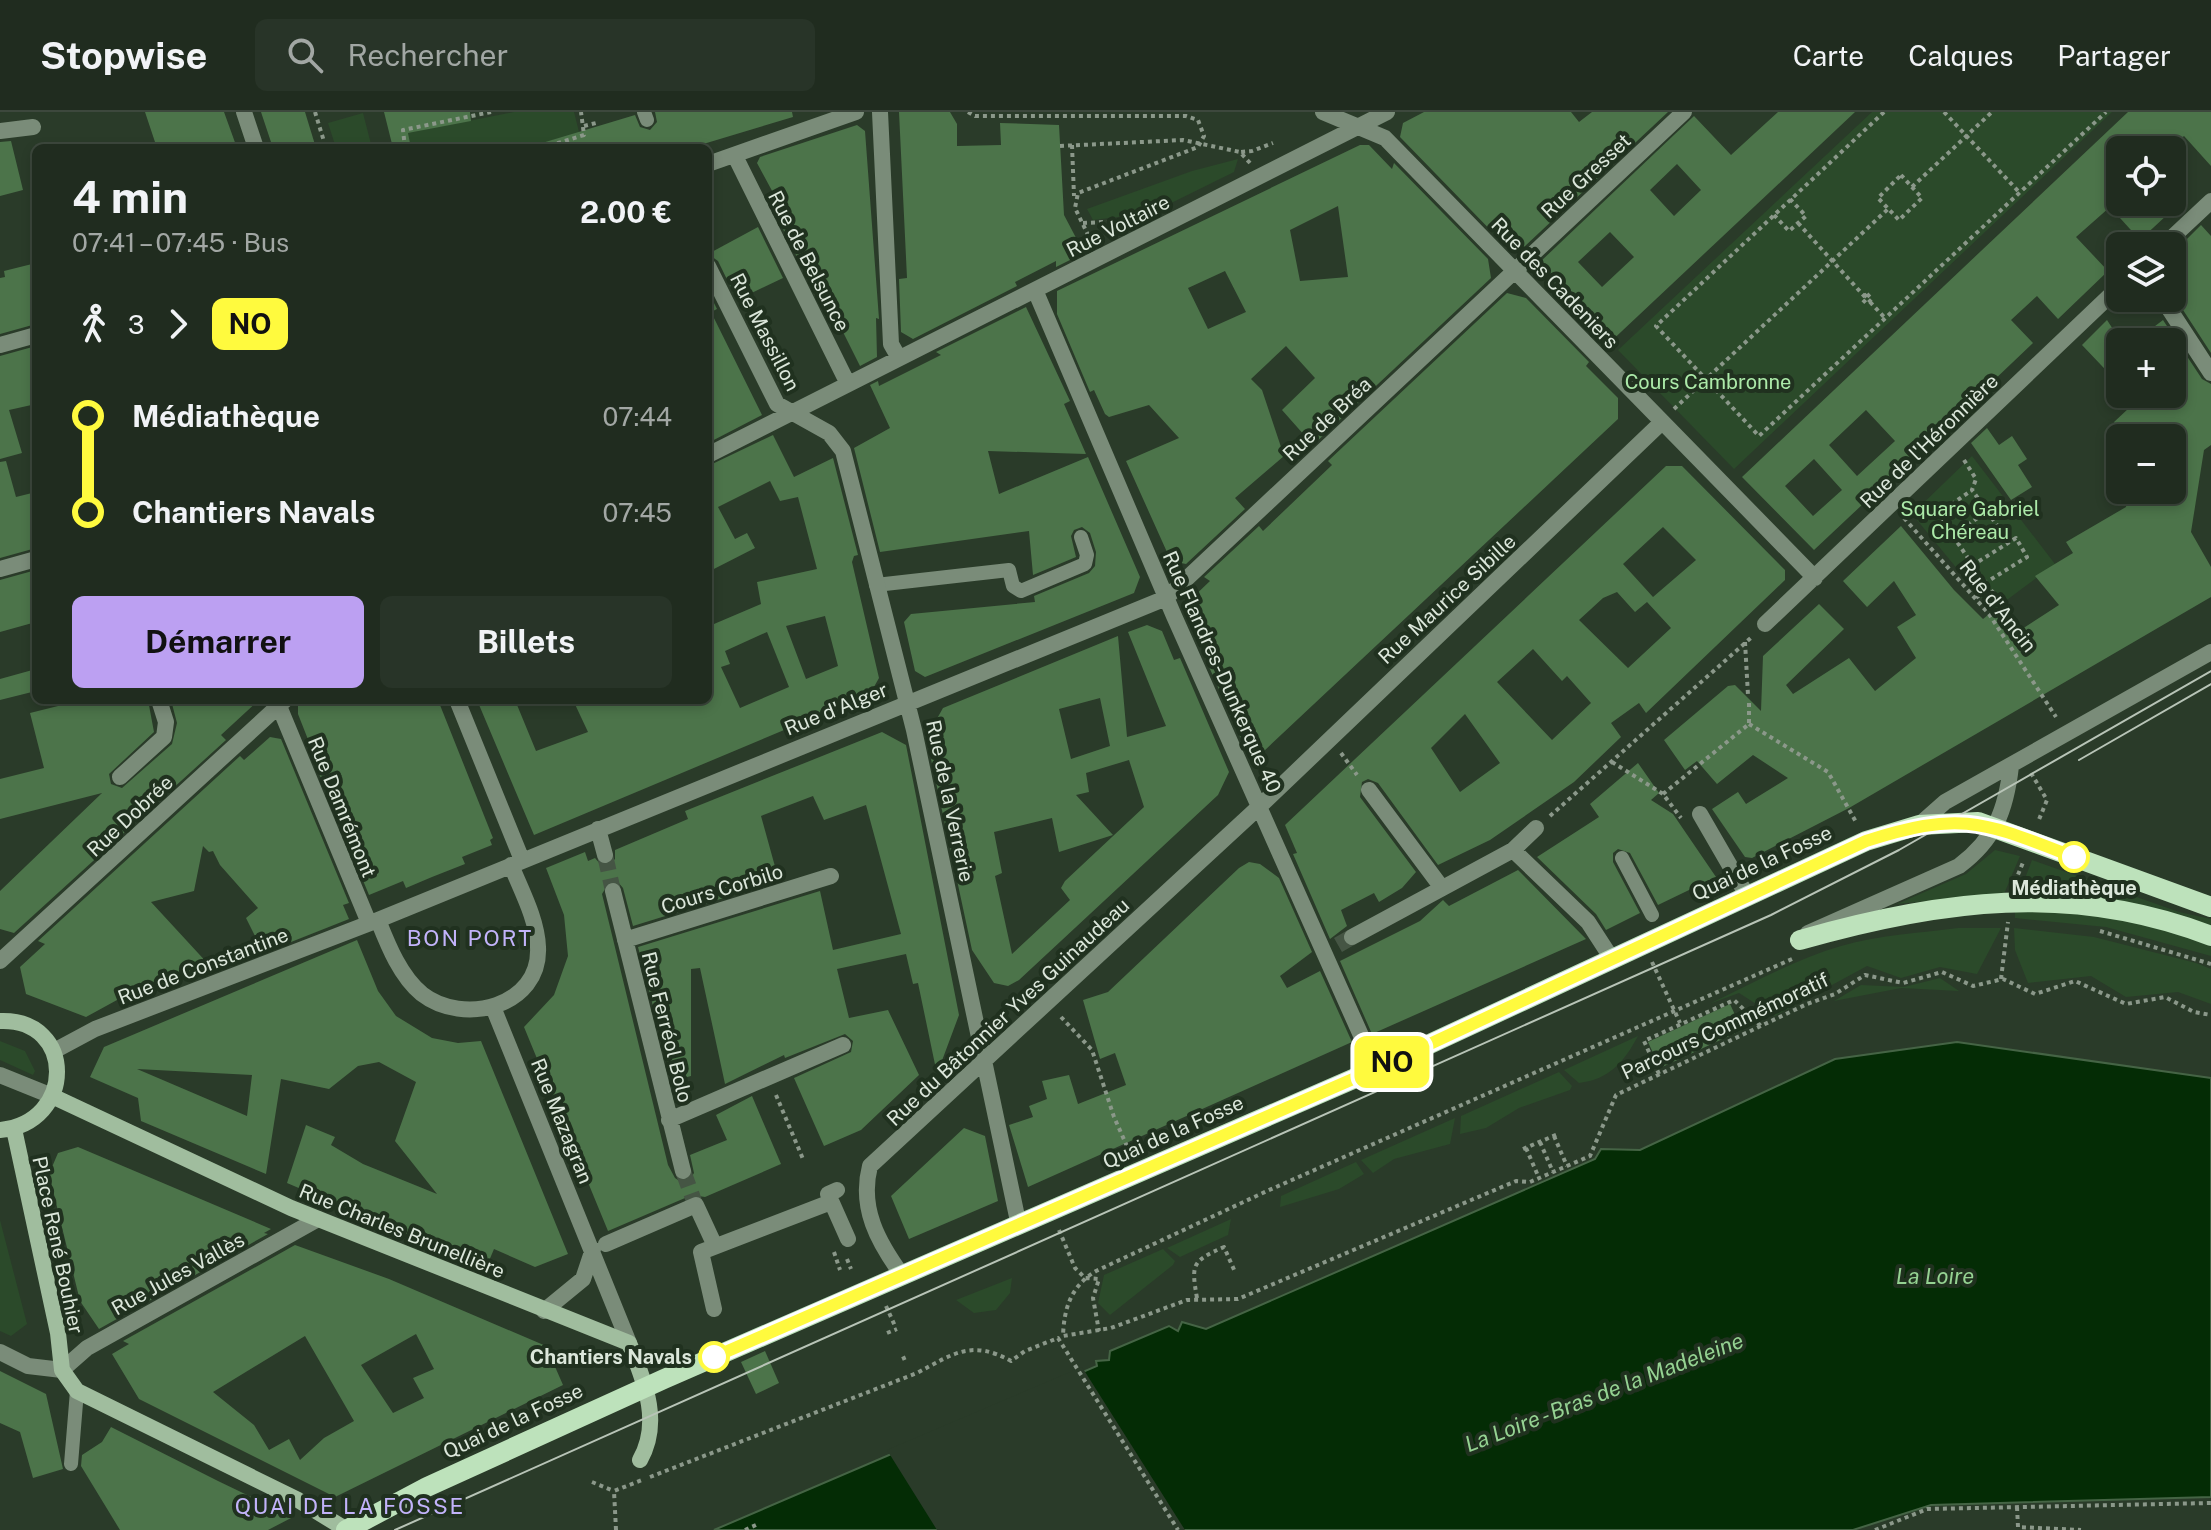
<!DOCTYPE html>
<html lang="fr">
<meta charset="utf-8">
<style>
body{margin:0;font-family:"Public Sans",sans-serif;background:#283428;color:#f1f3f6;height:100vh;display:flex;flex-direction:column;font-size:30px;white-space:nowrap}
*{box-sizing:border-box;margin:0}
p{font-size:26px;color:#a2a7a4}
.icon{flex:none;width:44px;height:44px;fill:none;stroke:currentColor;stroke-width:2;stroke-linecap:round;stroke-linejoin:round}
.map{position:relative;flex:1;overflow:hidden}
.details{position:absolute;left:32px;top:32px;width:680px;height:560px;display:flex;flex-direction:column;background:#202c1f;border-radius:12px;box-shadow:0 4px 12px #0003,0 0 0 2px #3d483d}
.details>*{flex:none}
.badge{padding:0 16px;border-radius:12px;font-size:28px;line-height:52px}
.tools{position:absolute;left:2106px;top:24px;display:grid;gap:16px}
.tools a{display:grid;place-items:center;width:80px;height:80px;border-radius:12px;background:#202c1f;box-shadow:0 4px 12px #0003,0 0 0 2px #3d483d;font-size:40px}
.map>.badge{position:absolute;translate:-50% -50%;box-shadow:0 0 0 4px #fff}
.legs{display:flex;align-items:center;gap:12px;height:88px;padding:0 40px;font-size:26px}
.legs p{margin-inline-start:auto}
.overview{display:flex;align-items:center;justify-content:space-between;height:136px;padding:0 40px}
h1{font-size:44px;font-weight:700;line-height:60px}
.action{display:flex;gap:16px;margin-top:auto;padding:16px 40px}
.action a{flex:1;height:92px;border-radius:12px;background:#bca0f2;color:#111;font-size:32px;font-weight:700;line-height:92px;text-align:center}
.action a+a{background:#283428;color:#f1f3f6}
ul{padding:0 40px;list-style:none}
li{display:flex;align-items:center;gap:28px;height:96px;font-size:30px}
li i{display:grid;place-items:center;width:12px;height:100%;margin:0 10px;background:currentColor}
li i::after{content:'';width:20px;height:20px;margin:-10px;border:6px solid;border-radius:50%;background:#202c1f}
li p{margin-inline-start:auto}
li:first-child i{background:linear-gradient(#0000 50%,currentColor 0)}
li:last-child i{background:linear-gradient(currentColor 50%,#0000 0)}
header{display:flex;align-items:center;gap:48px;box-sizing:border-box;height:112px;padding:0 40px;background:#202c1f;border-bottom:2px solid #3d483d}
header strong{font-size:38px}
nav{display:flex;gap:44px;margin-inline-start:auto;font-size:28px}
.search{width:560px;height:72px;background:#283428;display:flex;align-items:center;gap:20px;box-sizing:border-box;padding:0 28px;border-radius:12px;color:#a2a7a4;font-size:30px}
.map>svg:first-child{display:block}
.green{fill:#2b4a2a}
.water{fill:#042c05;stroke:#456445;stroke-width:2}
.pier{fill:#2a3b29}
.building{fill:#4c744a;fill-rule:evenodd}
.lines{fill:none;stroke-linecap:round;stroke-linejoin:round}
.minor-tunnel{stroke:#455544;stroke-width:16;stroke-dasharray:16 8;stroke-linecap:butt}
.path{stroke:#8b988a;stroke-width:4;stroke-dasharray:4 4;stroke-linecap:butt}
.service{stroke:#7a8c79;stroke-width:14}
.pedestrian{stroke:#7a8c79;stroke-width:16}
.minor{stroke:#7a8c79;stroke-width:16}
.tertiary{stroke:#7a8c79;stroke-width:16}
.secondary{stroke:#a0bd9e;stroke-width:16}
.primary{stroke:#bde2bb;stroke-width:20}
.tram{stroke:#b8c4b7;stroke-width:2}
.line-1-casing{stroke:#fff;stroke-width:18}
.line-1{stroke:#fffa3e;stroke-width:12}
.stop-1-dot{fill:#fff;stroke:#fffa3e;stroke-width:4}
.labels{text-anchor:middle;stroke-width:8;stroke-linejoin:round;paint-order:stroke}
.street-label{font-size:20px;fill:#dce7db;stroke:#20311f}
.park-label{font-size:20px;fill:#aceaa9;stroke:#20311f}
.stop-label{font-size:20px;font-weight:bold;fill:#dce7db;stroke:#20311f}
.neighbourhood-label{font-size:22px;letter-spacing:2px;fill:#c2b3fa;stroke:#20311f}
.water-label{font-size:22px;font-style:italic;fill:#95d292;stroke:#20311f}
</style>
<header>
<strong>Stopwise</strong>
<div class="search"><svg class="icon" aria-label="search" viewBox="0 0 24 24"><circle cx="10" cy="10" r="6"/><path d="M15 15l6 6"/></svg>Rechercher</div>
<nav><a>Carte</a><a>Calques</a><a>Partager</a></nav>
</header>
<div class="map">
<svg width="2211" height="1418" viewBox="0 0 2211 1418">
<rect width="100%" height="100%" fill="#2a3b29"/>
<!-- green -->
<path class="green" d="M514,0H574L579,20L527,36H411L408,21Z
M1872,0H2112L1734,357L1618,238Z
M363,1L372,36H336L328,11Z
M1238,47L1234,60L1151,101L1093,108L1087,97L1192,59Z
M1972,344L2055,452L1992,499L1912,402Z
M1995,738L2020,744L2004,782L1897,792L1966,762Z
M2032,748L2179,800L2211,807V813L2144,797L2019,782Z
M2015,794L2091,800L2196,826L2211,835V844L2106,815L2015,806Z
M1958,816H2001L1977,862L1940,855L1901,866L1867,854L1775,904L1739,881L1709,892C1752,872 1795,847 1841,834C1879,823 1919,821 1958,816Z
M2014,816L2094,825L2196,851L2211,857V892L2178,880L2126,885L2091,864L2028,871L2015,838Z
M1940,866L1959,879L1901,876L1834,889L1861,873L1904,875Z
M1638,924C1624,950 1610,967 1579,971L1564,958Z
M0,929L25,939L35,959L33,963L0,948Z
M1559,960L1572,974L1570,978L1519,996L1486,1016L1460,1022L1461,1004Z
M1455,1006L1450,1032L1394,1047L1373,1061L1361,1048Z
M1356,1050L1364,1062L1339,1077L1280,1095L1281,1084Z
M1231,1107L1228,1123L1180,1145L1167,1136Z
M0,1108L27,1212L11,1224L0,1219Z
M1163,1137L1175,1149L1173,1153L1110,1203L1098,1191L1104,1163Z
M1012,1166L1010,1181L996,1198L974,1201L956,1188Z"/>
<!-- water -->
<path class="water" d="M1957,930L2211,966V1385L1931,1393L1853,1418H714L1097,1254L1096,1249L1109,1248L1110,1239L1169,1214L1178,1219L1182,1210L1206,1217L1595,1047L1601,1037L1640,1038L1835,947Z"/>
<!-- pier -->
<path class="pier" d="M1082,1255L1185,1418H937L887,1338Z"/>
<!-- building -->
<path class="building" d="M145,0H224L237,36H157Z
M261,0H305L316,36H273Z
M384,0H470L471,9L408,21L411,36H393Z
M655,0H792L793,5L690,36H543L542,31L635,3L640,15L650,18L657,10Z
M899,0H950L957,12V34L1001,33L1000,11L1059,13L1064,103L1084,141L1056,155V149L1015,170L1017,174L913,227L901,220L899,167L907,166Z
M1424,0H1571L1579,10L1592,0H1668L1524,135L1502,130L1400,25L1403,11Z
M1778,0H1855L1605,235L1567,196L1581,200L1541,159L1540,150L1694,4L1731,43ZM1677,52L1701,78L1674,104L1650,78ZM1610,120L1634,145L1602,175L1578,150Z
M2128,0H2211V54L2184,24L2168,38H2120V90H2181L2140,128L2110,95L2076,125L2108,159L2058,207L2037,184L2011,208L2033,231L1971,290L1975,297L1958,313L1954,309L1930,329L1814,438L1742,365ZM1866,298L1895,329L1857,364L1829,333ZM1814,347L1842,378L1813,404L1785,374Z
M857,13L865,19L879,207L876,206L877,245L860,254L810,154L803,157L777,105L784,101L757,51L760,45Z
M11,29L23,78L0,84V30Z
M1360,33H1369L1392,57L1394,51L1488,147L1491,166L1313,333L1282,298L1315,266L1286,234L1251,267L1262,278L1284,344L1235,386L1245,397L1186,452L1171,449L1126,349L1179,326L1149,293L1109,305L1105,302L1094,278L1090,280L1057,202V179ZM1338,94L1348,165L1300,169L1290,118ZM1225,159L1246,200L1208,217L1188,176Z
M2201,113L2211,124V241L2172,181V142Z
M758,115L783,166L737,188L718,149L708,142Z
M36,151V212L0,222V166L5,165L4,159Z
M708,179L717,197L711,200L762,303L708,331Z
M1507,181L1526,186L1589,250L1586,254L1618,286V307L1264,639L1245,636L1202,539L1209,537L1188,490L1210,469L1204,465L1259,414L1263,419L1332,353L1328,349Z
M1026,195L1070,289L1064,292L1086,342L988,339L999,382L1088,345L1140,465L1134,481L925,565L915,559L904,510L911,502L1035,490L1034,484L1089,461L1095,454L1096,440L1090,421L1082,415L1074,418L1071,424L1076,445L1033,463L1029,419L880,440L854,336L890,316L870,273L878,269L879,274L941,243L936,240Z
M2107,208L2120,228V273L2082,233Z
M2163,208L2202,267L2211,272V333L2204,338L2191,420L2211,455V485L1849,696L1752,746L1745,745L1712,697L1738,680L1746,692L1788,666L1753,643L1717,672L1697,649L1685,658L1664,628L1728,574L1735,573L1761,599L1763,544L1819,492L1844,517L1786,573L1793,582L1849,546L1875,579L1916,546L1897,515L1916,503L1894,469L1867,495L1843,469L1901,414L1954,478L1983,507L2003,491L2022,517L2059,493L2035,464L2073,441L2066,430L2126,395L2129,378H2172V326H2124L2114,310L2144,282H2172V230H2134Z
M36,234V292L9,298L22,341L0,347V244Z
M1987,316L1999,333L2012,324L2027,347L2018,353L2032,375L2011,388L1971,331Z
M773,323L794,365L833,346L858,443L854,444L852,450L879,566L870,582L534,723L477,588H515L536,639L588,620L573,588H708V499L714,512L761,492L757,470L817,457L798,385L780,389L770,369L718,395L735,427L747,421L755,436L708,460V354ZM825,504L838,554L806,567L786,514ZM767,520L789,575L740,596L721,555L730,552L725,539Z
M6,349L16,385L36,380V436L0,446V350Z
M1666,354H1682L1785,458V468L1646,601L1639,591L1611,611L1621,625L1574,670L1490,728L1438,753L1378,671L1368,667L1362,670L1360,685L1416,760L1402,776L1379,790L1374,781L1341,798L1347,814L1330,827L1293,742L1297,741L1285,713ZM1663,415L1696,448L1653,485L1623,452ZM1617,480L1635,500L1647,490L1671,516L1628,556L1579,508L1603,486ZM1533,537L1562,569L1567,564L1591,591L1552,628L1497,570ZM1465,602L1500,651L1460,680L1431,636Z
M36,458V510L0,520V468Z
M1147,513L1162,519L1174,548L1180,546L1229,660L1218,683L1019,868L1008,874L994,871L972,838L931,647L936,649L930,619L943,596L1118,524L1127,625L1166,614L1128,520ZM1100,586L1110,634L1071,647L1059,597ZM1129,648L1144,695L1065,769L1061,776L1070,788L1012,842L995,764L1002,761L994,720L1052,706L1059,740L1113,723L1076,683L1089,680L1086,661Z
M36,557V579L0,588V567Z
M82,588H148L154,620L109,662L111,672L122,676L172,632L177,611L171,588H259L221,623L226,628L14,821L0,817V779L102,681L0,707V667L44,656L30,601Z
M298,588H438L493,726L490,728L492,733L462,745L465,752L432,765L406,776L403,769L369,783L306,630H309L298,602Z
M882,620L906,633L959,903L937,962L918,871L913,872L906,842L837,857L849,906L888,898L919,963L861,1018L824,1034L794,966L851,940L853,929L845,922L785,946L784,943L725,972L700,856L691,857V964L672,969L638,835L820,779L833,838L901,822L866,693L824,708L813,684L761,704L779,769L633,814L623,776L617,769H610L602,782L668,1053L675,1066L681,1070L690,1067L694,1061L690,1043L727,1028L716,1003L752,984L781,1052L705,1085L692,1083L608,1119L524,915L554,883L568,844L564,803L546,756L585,740L588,749L595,746L601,753H609L615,747V738L688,707L685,699Z
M270,625L281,627L349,791L343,793L349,807L291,830L289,823L260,834L246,806L258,796L220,753L213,739L209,740L203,734L194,779L151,790L210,854L126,888L128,882L86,905L26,882L20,855L45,832L38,829L240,644L244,648Z
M1638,651L1659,681L1651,688L1673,702L1716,765L1658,793L1630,741L1618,737L1613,741V750L1640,801L1606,818L1596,802L1537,745L1599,705L1590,692Z
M1249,750L1260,752L1279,766L1312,840L1280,864L1287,876L1320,859L1352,930L1028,1075L1009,1013L1033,1005L1029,994L1047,987L1042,969L1069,963L1078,992L1126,973L1115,941L1100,947L1083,888L1108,880L1239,756Z
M1518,758L1586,827L1372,922L1340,849L1420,809L1443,788L1449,794Z
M357,828L378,879L396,904L432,926L458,931L481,929L568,1142L535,1155L494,1137L486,1156L287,1071L306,1013L335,1025L331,1033L363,1052L437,1082L395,1029L416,970L379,950L358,954L329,977L281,967L266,1062L141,1009L138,986L90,965L104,935ZM137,957L252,963L247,1004Z
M1730,892L1742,918L1660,956L1648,930Z
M964,1016L985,1024L998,1089L909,1127L891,1084Z
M78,1035L137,1060L271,1117L264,1121L268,1122L99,1217L80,1189L49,1062L58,1041Z
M295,1133L389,1167L546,1234L563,1273L335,1385L139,1287L112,1242L129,1232L123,1229ZM416,1222L434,1257L413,1266L424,1286L393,1301L361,1253ZM305,1224L354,1309L324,1326L300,1348L289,1327L269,1338L254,1313L213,1280Z
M765,1239L779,1271L756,1282L741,1250Z
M0,1259L46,1282L63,1357L33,1366L20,1320L0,1311Z
M111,1315L218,1369L293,1405L268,1418H120L81,1354L82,1343L102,1330Z"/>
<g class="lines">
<!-- minor-tunnel -->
<path class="minor-tunnel" d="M605,743L613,779
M1338,833L1352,825
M683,1059L694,1089"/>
<!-- path -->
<path class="path" d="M315,0L326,36
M968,0L975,4H1186L1198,8L1204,24L1198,35L1078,81L1075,96L1091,129
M1884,0L1656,214L1759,324L2106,0
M1944,0L2019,80
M584,14L596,11
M1072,33L1074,84
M1060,34L1183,28L1240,40
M405,36L403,18L491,0
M542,36L584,23L581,0
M1250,51L1240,40L1252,39L1273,31
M1901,63L1922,86L1899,108L1878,86Z
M1912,75L1992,0
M1774,103L1789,119L1806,104L1790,87
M1083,111L1126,109
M1798,111L1865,185
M1867,182L1872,187L1867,192L1862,187Z
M1870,190L1885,206
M1674,297L1888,97
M1964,348L1976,367L1972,378L1987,399L1953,424L1939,401L1972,378
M1987,399L2009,430
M1904,406L1989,502L2056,605
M1953,424L1985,471L2027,445L2016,426L1973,453
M1979,486L1975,481L1981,477L1990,489L1996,484L1985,471
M1745,530L1748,583
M1749,591V612
M1749,612L1828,660L1856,710
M1341,641L1357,663
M1612,650L1663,682L1681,706
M2031,661L2047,688L2038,710
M1663,682L1749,612
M1550,704L1753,524
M2015,770L2024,748
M2100,819L2211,852
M1792,847L1267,1079L1096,1159C1071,1174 1064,1196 1063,1224L1111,1216L1187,1188L1238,1187L1516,1069L1530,1070L1590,1044L1616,983L1807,892L1835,882L1865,863L1903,871L1942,860L1973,874L2003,867L2035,882L2075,869L2126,892L2165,885L2194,900L2211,903
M1652,850L1680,911
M2001,867L2008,810
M1061,905L1092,938L1114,1005L1130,1041
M1659,962L1644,929L1734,888L1762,915
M776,983L803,1047
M1554,1024L1567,1054
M1540,1030L1553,1060
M1526,1036L1539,1066
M1523,1037L1558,1022
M1059,1118L1075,1156L1085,1166L1099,1167L1093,1186L1099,1219
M834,1140L840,1158
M847,1147L851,1157
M1197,1186C1191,1152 1192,1149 1224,1135L1235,1160
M886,1194L895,1214
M887,1221L897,1217
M902,1247L909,1244
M650,1365L917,1261C953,1242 971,1227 1011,1249L1025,1239L1058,1226L1178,1418
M592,1370L614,1379
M2017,1395L2018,1415L2081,1418
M616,1418L614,1379L642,1368
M745,1418L756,1413
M1875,1418L1927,1397L2211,1391"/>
<!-- service -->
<path class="service" d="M644,0L647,8
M876,473L1009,458L1013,474L1021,479L1085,452L1087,443L1081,425
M1622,746L1652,803
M71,1352L77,1279"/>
<!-- pedestrian -->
<path class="pedestrian" d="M2162,186L2211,261
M837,1078L828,1082L848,1127
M606,1132L696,1093L715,1134
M714,1197L701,1140L831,1090"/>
<!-- minor -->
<path class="minor" d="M244,0L256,36
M880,0L891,232L899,246
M1323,0L1385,26L1815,466
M0,19L33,15
M735,44L848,272
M708,52L856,0
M2163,134L2211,89
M708,154L777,292L829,321L843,339L914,618L1019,1114
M1035,178L1174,504L1376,957
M0,233L36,223
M708,343L1387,0
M0,457L36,447
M1765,512L2120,174
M457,588L522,748
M279,594L369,811
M120,665L164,625L166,610L159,588
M1369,678L1442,776
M1700,702L1748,785
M1919,713L1945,690L2211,540
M598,717L605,743
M1513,738L1536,716
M613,779L683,1059
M378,808C388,833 400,864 422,882C463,914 541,895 538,835C537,807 521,778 511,753
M1808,821L1959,754C1995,727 2006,698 2011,654
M1352,825L1513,738L1588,810L1612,847
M625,828L831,764
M0,849L285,588
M493,895L629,1231
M54,939L95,917L378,808L1166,486L1684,0
M669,1008L843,933
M902,1163C878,1130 859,1096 870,1054L1260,694L1662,310
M544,1199L583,1167L593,1137
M0,1240L28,1254L62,1258L87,1236L318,1107"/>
<!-- tertiary -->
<path class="tertiary" d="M0,963L52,984"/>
<!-- secondary -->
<path class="secondary" d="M0,909C76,906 76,1011 0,1018
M52,984L291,1096L629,1231C644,1269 662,1309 640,1348
M14,1017L58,1221L62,1258L77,1279L298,1388L347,1418"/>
<!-- primary -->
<path class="primary" d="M1800,828C1940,788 2071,770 2211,824
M346,1418L427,1375L664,1267L1376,957L1866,729L1919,713L1978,710L2211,795"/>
<!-- tram -->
<path class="tram" d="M2079,648L2211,572
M395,1418L1771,803L1899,738L2211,559"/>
</g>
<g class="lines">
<defs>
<path id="line-1" d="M714,1245L1376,957L1866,729C1963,698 1983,710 2074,745"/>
</defs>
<!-- line-1 casing -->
<use href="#line-1" class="line-1-casing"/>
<!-- line-1 -->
<use href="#line-1" class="line-1"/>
</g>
<!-- markers -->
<g class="stop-1-dot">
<circle cx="2074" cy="745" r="14"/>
<circle cx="714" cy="1245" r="14"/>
</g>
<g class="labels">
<!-- street labels -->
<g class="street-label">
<text transform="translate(1586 64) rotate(-43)" y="7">Rue Gresset</text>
<text transform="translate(1118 114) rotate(-27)" y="7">Rue Voltaire</text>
<text transform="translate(809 149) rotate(63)" y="7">Rue de Belsunce</text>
<text transform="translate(1555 171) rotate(46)" y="7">Rue des Cadeniers</text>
<text transform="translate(765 220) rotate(63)" y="7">Rue Massillon</text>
<text transform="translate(1327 307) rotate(-43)" y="7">Rue de Bréa</text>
<text transform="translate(1929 329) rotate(-44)" y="7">Rue de l'Héronnière</text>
<text transform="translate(1447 487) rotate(-43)" y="7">Rue Maurice Sibille</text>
<text transform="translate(1998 494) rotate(52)" y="7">Rue d'Ancin</text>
<text transform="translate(1222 560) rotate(66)" y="7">Rue Flandres-Dunkerque 40</text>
<text transform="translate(836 597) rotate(-22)" y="7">Rue d'Alger</text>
<text transform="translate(950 689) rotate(78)" y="7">Rue de la Verrerie</text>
<text transform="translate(342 695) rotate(68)" y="7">Rue Damrémont</text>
<text transform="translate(130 704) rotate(-43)" y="7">Rue Dobrée</text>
<text transform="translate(1762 751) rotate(-25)" y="7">Quai de la Fosse</text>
<text transform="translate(722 777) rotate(-17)" y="7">Cours Corbilo</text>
<text transform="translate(203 854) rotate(-21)" y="7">Rue de Constantine</text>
<text transform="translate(1008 900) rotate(-43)" y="7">Rue du Bâtonnier Yves Guinaudeau</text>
<text transform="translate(1725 914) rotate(-25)" y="7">Parcours Commémoratif</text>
<text transform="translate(667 915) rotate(76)" y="7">Rue Ferréol Bolo</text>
<text transform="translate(562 1009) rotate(68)" y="7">Rue Mazagran</text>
<text transform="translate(1173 1020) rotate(-24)" y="7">Quai de la Fosse</text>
<text transform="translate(402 1119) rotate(22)" y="7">Rue Charles Brunellière</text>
<text transform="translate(58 1133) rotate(78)" y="7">Place René Bouhier</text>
<text transform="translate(178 1162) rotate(-29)" y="7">Rue Jules Vallès</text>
<text transform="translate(513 1309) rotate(-25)" y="7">Quai de la Fosse</text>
</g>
<!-- park labels -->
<g class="park-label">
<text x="1708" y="277">Cours Cambronne</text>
<text x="1970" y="404">Square Gabriel<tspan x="1970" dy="23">Chéreau</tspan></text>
</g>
<!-- stop labels -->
<g class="stop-label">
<text x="2074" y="783">Médiathèque</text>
<text x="692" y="1252" text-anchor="end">Chantiers Navals</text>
</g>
<!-- neighbourhood labels -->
<g class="neighbourhood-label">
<text x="470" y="834">BON PORT</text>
<text x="350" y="1402">QUAI DE LA FOSSE</text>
</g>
<!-- water labels -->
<g class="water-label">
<text x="1935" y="1172">La Loire</text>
<text transform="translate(1604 1280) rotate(-21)" y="8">La Loire - Bras de la Madeleine</text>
</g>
</g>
</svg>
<div class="tools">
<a><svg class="icon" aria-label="locate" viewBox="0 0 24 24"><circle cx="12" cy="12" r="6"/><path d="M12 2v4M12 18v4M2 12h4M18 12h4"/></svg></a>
<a><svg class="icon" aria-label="layers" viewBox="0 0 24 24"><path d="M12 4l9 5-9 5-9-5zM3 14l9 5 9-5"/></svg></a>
<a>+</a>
<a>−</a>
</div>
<b class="badge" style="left:1392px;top:950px;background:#fffa3e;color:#111">NO</b>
<section class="details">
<div class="overview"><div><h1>4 min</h1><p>07:41 – 07:45 · Bus</p></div><b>2.00 €</b></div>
<div class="legs"><svg class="icon" aria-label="walk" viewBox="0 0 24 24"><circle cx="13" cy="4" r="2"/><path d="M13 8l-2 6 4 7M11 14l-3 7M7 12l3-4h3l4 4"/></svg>3<svg class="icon" aria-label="forward" viewBox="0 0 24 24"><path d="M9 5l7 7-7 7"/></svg><b class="badge" style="background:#fffa3e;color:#111">NO</b></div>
<ul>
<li><i style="color:#fffa3e"></i><b>Médiathèque</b><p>07:44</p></li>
<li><i style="color:#fffa3e"></i><b>Chantiers Navals</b><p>07:45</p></li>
</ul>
<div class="action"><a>Démarrer</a><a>Billets</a></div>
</section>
</div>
